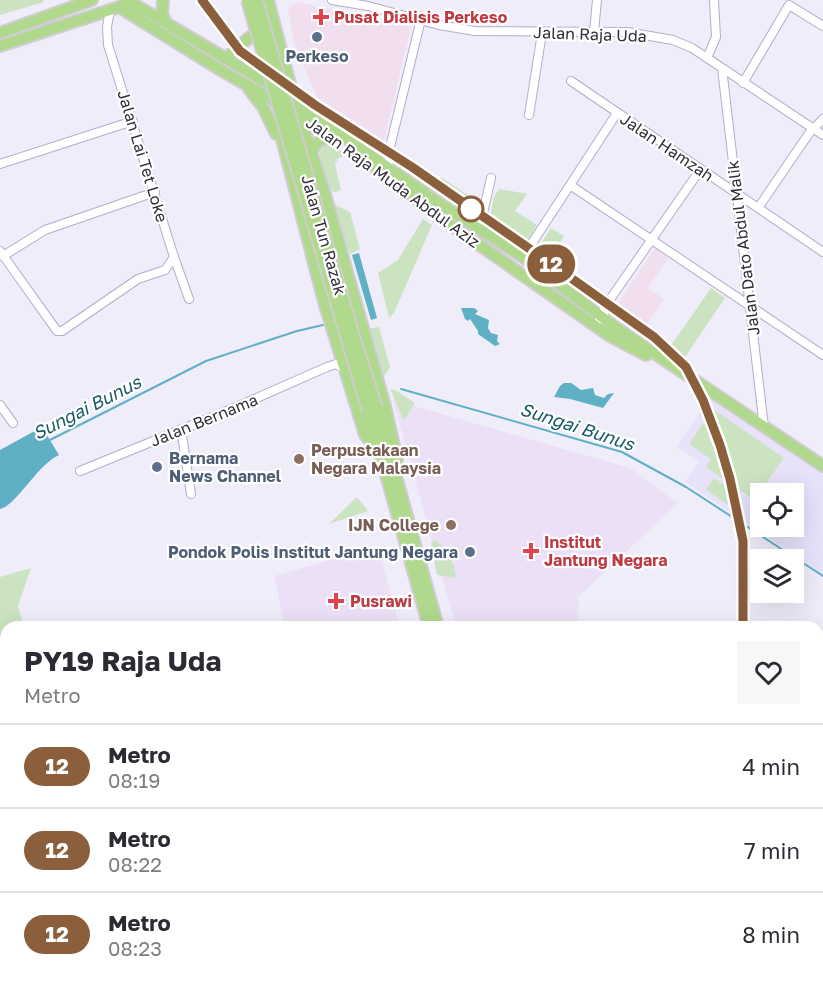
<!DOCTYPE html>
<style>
body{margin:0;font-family:"Golos Text",sans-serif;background:#f7f7f7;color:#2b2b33;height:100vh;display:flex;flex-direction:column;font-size:22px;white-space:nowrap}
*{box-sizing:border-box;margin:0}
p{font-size:20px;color:#7c7c81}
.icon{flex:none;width:33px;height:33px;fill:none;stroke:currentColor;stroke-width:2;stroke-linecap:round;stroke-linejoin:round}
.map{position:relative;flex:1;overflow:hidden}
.details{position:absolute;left:0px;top:621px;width:824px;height:368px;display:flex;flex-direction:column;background:#fff;border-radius:18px 18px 0 0;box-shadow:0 6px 24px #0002}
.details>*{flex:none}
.badge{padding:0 12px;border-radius:20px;font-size:21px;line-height:39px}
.tools{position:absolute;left:750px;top:483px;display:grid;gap:12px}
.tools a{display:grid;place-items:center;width:54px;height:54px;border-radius:0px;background:#fff;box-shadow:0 6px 24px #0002;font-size:30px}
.map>.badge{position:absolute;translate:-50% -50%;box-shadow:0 0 0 3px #fff}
.round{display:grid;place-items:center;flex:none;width:63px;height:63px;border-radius:0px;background:#f7f7f7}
.summary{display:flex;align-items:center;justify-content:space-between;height:102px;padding:0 24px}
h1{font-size:28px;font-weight:700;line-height:45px}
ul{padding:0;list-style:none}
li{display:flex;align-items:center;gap:18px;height:84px;padding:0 24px;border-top:2px solid #e1e1e2}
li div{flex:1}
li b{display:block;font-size:22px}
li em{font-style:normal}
li .badge{min-width:66px;font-weight:700;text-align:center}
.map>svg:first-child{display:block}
.commercial{fill:#f1dff0}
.built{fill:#e7e1f9;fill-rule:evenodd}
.medical{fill:#ebe0f5}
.green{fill:#cbe3c1}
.water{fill:#60b0c5}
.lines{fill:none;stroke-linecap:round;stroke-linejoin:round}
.stream{stroke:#60b0c5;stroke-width:2}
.minor-casing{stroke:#b4accb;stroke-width:10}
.major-casing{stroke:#cecdd0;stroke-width:14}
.minor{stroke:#fff;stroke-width:8}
.major{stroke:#b0d98d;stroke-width:10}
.major-bridge-casing{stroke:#cecdd0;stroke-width:14;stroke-linecap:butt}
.major-bridge{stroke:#b0d98d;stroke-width:10}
.line-casing{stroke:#fff;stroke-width:14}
.line{stroke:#8b5e3c;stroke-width:9}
.health-dot{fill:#e0444e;stroke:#fff;stroke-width:2}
.service-dot{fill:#5c6f8a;stroke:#fff;stroke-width:2}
.stop-dot{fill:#fff;stroke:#8b5e3c;stroke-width:3}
.education-dot{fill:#8d6e63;stroke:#fff;stroke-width:2}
.labels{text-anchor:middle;stroke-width:4.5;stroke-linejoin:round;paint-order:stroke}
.health-label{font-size:16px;font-weight:bold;fill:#be3a42;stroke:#fff;text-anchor:start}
.street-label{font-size:16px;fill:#312d3a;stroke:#fff}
.service-label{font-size:16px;font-weight:bold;fill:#4e5e75;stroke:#fff}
.education-label{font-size:16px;font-weight:bold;fill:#785e54;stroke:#fff;text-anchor:start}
.water-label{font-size:18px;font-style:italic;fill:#165968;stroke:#fff}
</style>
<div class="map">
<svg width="823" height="988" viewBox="0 0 823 988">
<rect width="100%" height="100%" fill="#f0edfa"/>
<!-- commercial -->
<path class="commercial" d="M297,2L411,27L382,148L320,104L294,43L288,8Z
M655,248L668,258L648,288L664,299L645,328L615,308Z"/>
<!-- built -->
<path class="built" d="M710,398L823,474V574L685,482L699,461L677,447ZM760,494H794V526H760Z
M479,983L482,988H361L359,983Z"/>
<!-- medical -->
<path class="medical" d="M393,400L630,468L678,503L577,598L579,601L578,621L584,627H456Z
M378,547L400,627H285L274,576Z
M823,817V988H694L689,983L818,982V821Z"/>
<!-- green -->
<path class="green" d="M0,0H43L44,2L0,15Z
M332,144L347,154L338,159L335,164L341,190L335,192L329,190C325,177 319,164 320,151L326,145Z
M441,177L479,203L473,217L468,218L441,199L437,194Z
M499,189L527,194L515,211L537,225L526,244L489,222L494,197Z
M331,203L350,212L360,249L350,254Z
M423,219L432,225L394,313L389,318L378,273L398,260Z
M551,228L564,236L550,259L537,250Z
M711,288L725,298L685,357L670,347Z
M379,327L390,367L381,381L367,329Z
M390,389L397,391L415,403L404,421Z
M713,409L784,458L754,500L706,467L711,459L689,444Z
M714,478L739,495L731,507L706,490Z
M357,497L368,511L329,524Z
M435,540C447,548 455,563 456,578L437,575L431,543Z
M31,568L18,606L24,627H6V635L0,637V577Z
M0,772L6,775V814L0,811Z
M6,975V982H249L252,988H0V976Z
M818,978L821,981L815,988H700L695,983L818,982Z
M300,983H358L360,988H297Z"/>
<!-- water -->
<path class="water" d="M359,253L377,318L371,320L352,255Z
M461,308H474L478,311L475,314L489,320L488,328L491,333L498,335L497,341L500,344L495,346L478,334V331L470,319L468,321L465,319Z
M564,383H571L581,390L593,388L595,395L604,398L608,394L614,393L603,408L570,399L554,397L560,386Z
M42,427L59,455C37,465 16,506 0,509V450Z"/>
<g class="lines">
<!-- stream -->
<path class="stream" d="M401,389L622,452L686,487L823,576
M48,441L206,361L297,331L323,325"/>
<defs>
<path id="minor" d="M332,0L368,6L439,25L475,31L627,32L673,40L692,48L823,135
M110,10L107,27L108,45L174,257L189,299
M594,32L597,0
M707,58L716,37L714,0
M722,68L764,427
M571,81L823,252
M743,83L789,5L823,26
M529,115L542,33
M0,164L133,121
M388,167L390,147L421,19
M570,185L823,355
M758,208L810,132L823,119
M476,228L483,213L491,178
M0,251L57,331H62L138,279L165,270L174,257
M3,256L45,230L155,192
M523,257L617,113
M599,320L604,313V308L700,170
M0,405L13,423
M181,429L191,494
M80,471L234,408L327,367L336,364L346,370
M818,811L823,807
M818,886L823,882
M818,947L823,951
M0,969L6,968
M139,982L143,988
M486,982L488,988
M67,988L71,982"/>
<path id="major" d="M127,0L294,99L324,123L445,207L523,257L615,327L823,466
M163,0L162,13L166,23
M268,0L294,99L325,194L385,406L397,459L394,468
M119,7L224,72L320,127
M0,33L92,0
M0,46L125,5
M224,58C235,54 243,41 253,35
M249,89L263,107L276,134
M277,120L324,302L365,435L380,454
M352,150L448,223L610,336L646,355
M311,156C314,141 321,139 335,137
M377,408L438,627
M368,411L429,627
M653,982L658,988
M666,982L671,988"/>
</defs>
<!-- minor casing -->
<use href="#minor" class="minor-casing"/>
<!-- major casing -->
<use href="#major" class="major-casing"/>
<!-- minor -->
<use href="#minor" class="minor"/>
<!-- major -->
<use href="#major" class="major"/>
<defs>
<path id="major-bridge" d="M247,0L368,411
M257,0L355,340L377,408"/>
</defs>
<!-- major-bridge casing -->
<use href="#major-bridge" class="major-bridge-casing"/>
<!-- major-bridge -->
<use href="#major-bridge" class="major-bridge"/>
</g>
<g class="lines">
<defs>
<path id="line" d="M202,0L240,51L315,105L412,167L547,261L654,337L686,367L703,400L720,445L730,479L743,541V627"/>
</defs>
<!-- line casing -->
<use href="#line" class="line-casing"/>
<!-- line -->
<use href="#line" class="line"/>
</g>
<!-- markers -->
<g class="health-dot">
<path d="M318 8h6v6h6v6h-6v6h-6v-6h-6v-6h6z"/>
<path d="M528 542h6v6h6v6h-6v6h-6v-6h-6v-6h6z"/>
<path d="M333 592h6v6h6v6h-6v6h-6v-6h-6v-6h6z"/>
</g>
<g class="service-dot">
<circle cx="317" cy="37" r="6"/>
<circle cx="157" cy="467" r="6"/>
<circle cx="470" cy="552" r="6"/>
</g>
<circle class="stop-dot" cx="471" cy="209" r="12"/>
<g class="education-dot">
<circle cx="299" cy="459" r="6"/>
<circle cx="451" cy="525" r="6"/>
</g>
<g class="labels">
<!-- health labels -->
<g class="health-label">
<text x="334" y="23">Pusat Dialisis Perkeso</text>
<text x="544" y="548">Institut<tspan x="544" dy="18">Jantung Negara</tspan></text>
<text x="350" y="607">Pusrawi</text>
</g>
<!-- street labels -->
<g class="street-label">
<text transform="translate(590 34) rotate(2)" y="6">Jalan Raja Uda</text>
<text transform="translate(667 147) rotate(34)" y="6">Jalan Hamzah</text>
<text transform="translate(143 156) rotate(73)" y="6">Jalan Lai Tet Loke</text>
<text transform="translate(393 182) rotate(36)" y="6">Jalan Raja Muda Abdul Aziz</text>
<text transform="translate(324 235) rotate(74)" y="6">Jalan Tun Razak</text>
<text transform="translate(743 248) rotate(-97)" y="6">Jalan Dato Abdul Malik</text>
<text transform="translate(204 420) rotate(-22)" y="6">Jalan Bernama</text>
</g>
<!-- service labels -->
<g class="service-label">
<text x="317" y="62">Perkeso</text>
<text x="169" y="464" text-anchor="start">Bernama<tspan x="169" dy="18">News Channel</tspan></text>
<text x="458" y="558" text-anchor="end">Pondok Polis Institut Jantung Negara</text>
</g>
<!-- education labels -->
<g class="education-label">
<text x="311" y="456">Perpustakaan<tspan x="311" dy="18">Negara Malaysia</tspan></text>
<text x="439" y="531" text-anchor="end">IJN College</text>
</g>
<!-- water labels -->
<g class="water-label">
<text transform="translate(87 408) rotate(-27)" y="6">Sungai Bunus</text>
<text transform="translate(577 427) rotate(18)" y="6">Sungai Bunus</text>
</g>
</g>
</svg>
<div class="tools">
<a><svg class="icon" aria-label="locate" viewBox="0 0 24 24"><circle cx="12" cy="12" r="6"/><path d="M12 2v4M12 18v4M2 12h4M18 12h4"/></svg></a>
<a><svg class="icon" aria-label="layers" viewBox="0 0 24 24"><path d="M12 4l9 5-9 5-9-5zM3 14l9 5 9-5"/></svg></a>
</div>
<b class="badge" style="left:551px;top:264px;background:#8b5e3c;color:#fff">12</b>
<section class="details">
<div class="summary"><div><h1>PY19 Raja Uda</h1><p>Metro</p></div><a class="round"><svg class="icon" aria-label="heart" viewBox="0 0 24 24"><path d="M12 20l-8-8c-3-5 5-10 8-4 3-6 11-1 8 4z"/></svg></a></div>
<ul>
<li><span class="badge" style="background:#8b5e3c;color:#fff">12</span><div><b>Metro</b><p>08:19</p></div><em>4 min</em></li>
<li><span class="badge" style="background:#8b5e3c;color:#fff">12</span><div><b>Metro</b><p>08:22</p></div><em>7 min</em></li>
<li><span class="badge" style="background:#8b5e3c;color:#fff">12</span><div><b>Metro</b><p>08:23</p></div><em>8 min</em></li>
</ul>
</section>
</div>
